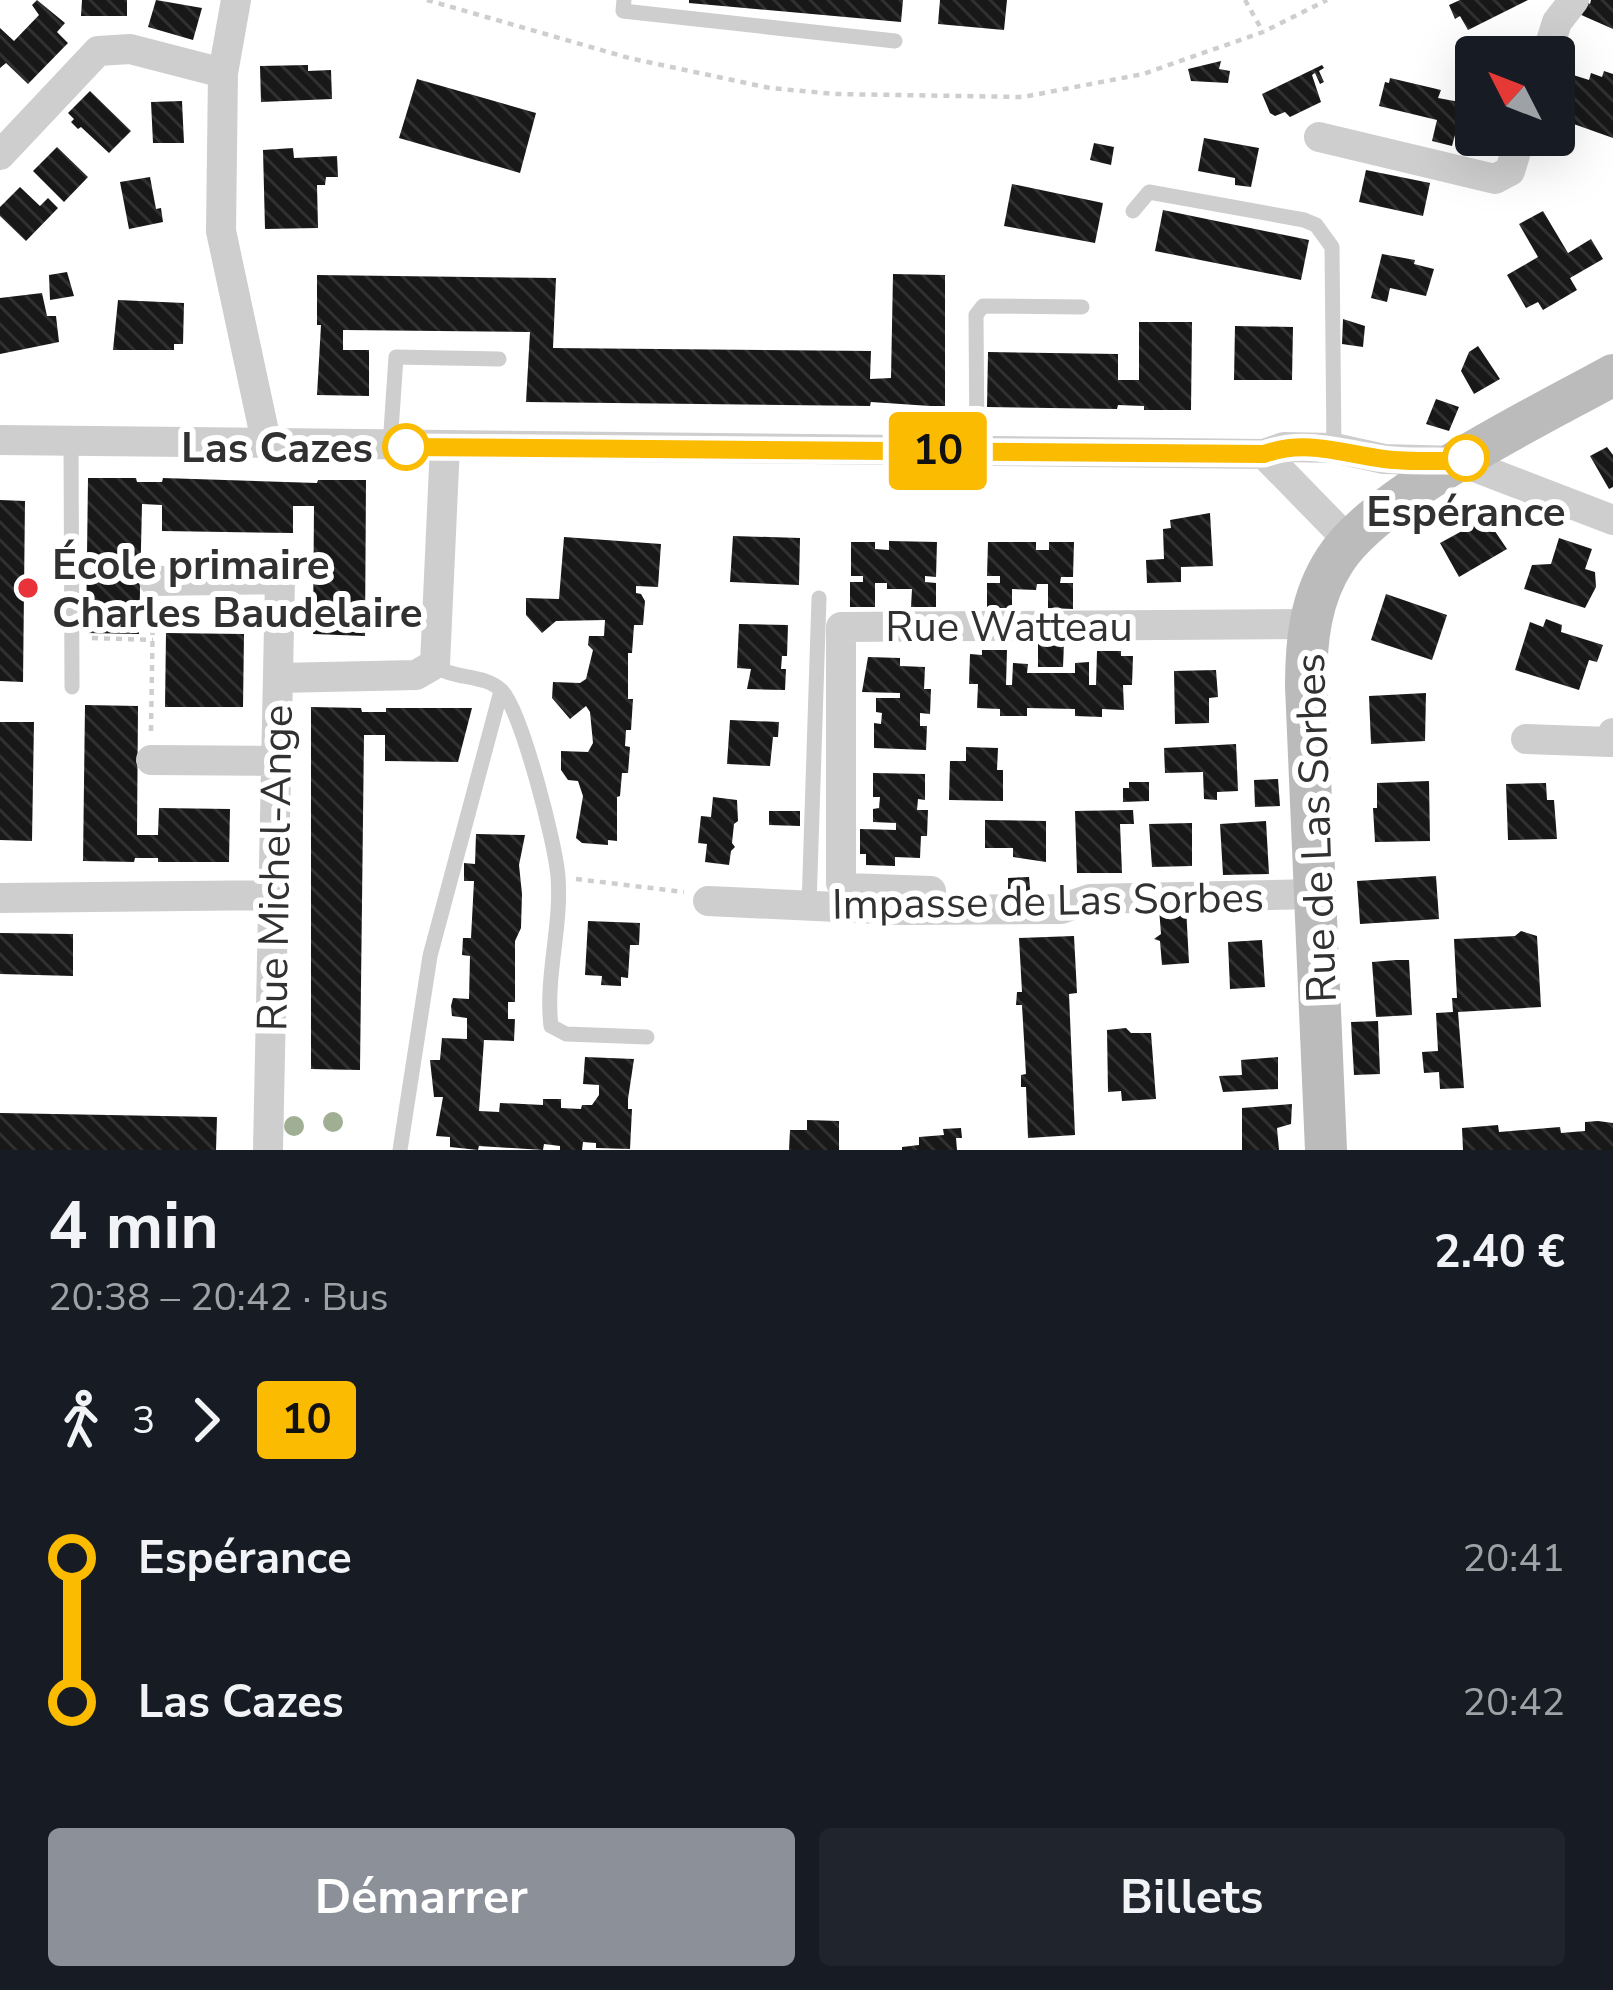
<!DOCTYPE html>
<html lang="fr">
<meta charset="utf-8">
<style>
body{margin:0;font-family:"Nunito Sans",sans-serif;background:#20242c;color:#f1f3f6;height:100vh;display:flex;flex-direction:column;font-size:45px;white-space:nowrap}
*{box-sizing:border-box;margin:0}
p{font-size:39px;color:#9ea1a6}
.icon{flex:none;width:66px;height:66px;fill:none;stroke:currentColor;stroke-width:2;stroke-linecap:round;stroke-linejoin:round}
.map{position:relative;height:1150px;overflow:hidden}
.side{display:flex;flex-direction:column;background:#171b24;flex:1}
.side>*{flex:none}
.badge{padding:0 24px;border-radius:9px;font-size:42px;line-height:78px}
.needle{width:78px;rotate:312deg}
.controls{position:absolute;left:1455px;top:36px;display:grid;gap:24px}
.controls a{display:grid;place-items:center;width:120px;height:120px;border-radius:12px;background:#171b24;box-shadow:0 12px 48px #0002;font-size:60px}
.map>.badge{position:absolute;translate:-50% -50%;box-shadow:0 0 0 6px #fff}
.legs{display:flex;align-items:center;gap:18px;height:132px;padding:0 48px;font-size:39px}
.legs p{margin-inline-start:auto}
.headline{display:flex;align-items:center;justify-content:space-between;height:204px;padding:0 48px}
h1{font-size:66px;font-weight:700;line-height:90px}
.button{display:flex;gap:24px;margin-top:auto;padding:24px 48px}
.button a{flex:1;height:138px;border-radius:12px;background:#8c9099;color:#fff;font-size:48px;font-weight:700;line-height:138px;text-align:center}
.button a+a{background:#20242c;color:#f1f3f6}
ul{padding:0 48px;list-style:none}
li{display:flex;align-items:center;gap:42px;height:144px;font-size:45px}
li i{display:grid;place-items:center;width:18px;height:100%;margin:0 15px;background:currentColor}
li i::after{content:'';width:30px;height:30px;margin:-15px;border:9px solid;border-radius:50%;background:#171b24}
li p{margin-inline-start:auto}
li:first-child i{background:linear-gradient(#0000 50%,currentColor 0)}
li:last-child i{background:linear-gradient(currentColor 50%,#0000 0)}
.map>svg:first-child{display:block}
.building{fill:url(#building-back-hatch)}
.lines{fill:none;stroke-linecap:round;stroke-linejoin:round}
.path{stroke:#cecece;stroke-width:4.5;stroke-dasharray:6 6;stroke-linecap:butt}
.lane{stroke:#cecece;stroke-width:15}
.street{stroke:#cecece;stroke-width:30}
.secondary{stroke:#bbb;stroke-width:42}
.tree{fill:#a0af94}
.line-1-casing{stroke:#fff;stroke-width:27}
.line-1{stroke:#fabb00;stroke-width:18}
.stop-1-dot{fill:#fff;stroke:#fabb00;stroke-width:6}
.poi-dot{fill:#e8333a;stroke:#fff;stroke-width:4.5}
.labels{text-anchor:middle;stroke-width:12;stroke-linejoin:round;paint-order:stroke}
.stop-label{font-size:42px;font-weight:bold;fill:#313131;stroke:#fff;text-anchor:end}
.poi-label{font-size:42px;font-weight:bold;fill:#313131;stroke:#fff;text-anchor:start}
.street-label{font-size:42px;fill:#313131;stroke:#fff}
</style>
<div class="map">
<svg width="1613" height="1150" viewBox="0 0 1613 1150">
<defs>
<pattern id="building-back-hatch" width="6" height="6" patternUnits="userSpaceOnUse" patternTransform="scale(3)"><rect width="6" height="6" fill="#181818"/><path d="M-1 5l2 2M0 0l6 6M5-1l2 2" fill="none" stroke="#313131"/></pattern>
</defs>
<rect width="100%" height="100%" fill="#fff"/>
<!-- building -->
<path class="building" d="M37,0L65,23L57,32L68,43L28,84L6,63L0,68V28L14,41L39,15L32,5Z
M82,0H127V16H81Z
M156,0L202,8L193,40L148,27Z
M689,0H903L901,22L689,3Z
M940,0H1007L1004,30L938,24Z
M1460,0H1528L1468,30L1460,16L1455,19L1449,5Z
M1591,0H1613V29L1579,14L1585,1L1590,4Z
M1221,61L1219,69L1230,71L1228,83L1191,81L1188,69Z
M308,65V71L331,70L332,99L261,102L260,66Z
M1322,65L1324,68L1319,71L1324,82L1320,84L1315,73L1312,75L1321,102L1290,117L1285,112L1275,116L1270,113L1262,94Z
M1604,71L1613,74V138L1568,122L1569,115L1554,110V95L1556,89L1561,90L1567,73L1589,80L1591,73L1602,77Z
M1390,78L1441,90L1438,98L1476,105V140L1455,135L1452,146L1432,141L1437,120L1379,106L1385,82L1389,83Z
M417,79L536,113L520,173L399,138Z
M90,91L131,131L109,153L81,127L78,129L71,122L74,119L68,113Z
M182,101L184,143H153L151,102Z
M1204,138L1259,148L1251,187L1235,185V178L1198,171Z
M1094,143L1114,147L1111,165L1090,160Z
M57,147L88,177L64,202L33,171Z
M293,148L294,158L337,156L338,177H326L325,185H317L318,228L265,229L263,150Z
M1366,170L1430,183L1423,216L1359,202Z
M150,177L156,209L161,208L163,222L129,229L120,182Z
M1012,184L1103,203L1095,243L1004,226Z
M20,187L40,206L48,198L58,208L26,241L0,216V207Z
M1163,210L1309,240L1301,280L1155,251Z
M1543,211L1568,253L1591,239L1603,259L1570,278L1577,290L1543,310L1538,302L1526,308L1507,275L1538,257L1519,224Z
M1382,254L1415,260L1414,264L1434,269L1426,296L1390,288L1387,302L1371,298Z
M67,272L74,296L50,300L49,275Z
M893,274L945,275V407L871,402L870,406L526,402L530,332L343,330V350H369V396L317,395L321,325H317V275L556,278L553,348L871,351L870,379L891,378Z
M42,293L47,316H56L59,342L0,354V298Z
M118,300L184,303L183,344H174V350H113Z
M1343,319L1365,326L1363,347L1342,344Z
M1139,322H1192L1191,410H1144V406L1118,405L1117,409L987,407L988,352L1118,354V380H1139Z
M1235,326L1293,327L1292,380H1234Z
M1478,346L1500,379L1474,394L1461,371L1469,352Z
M1436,399L1459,407L1449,431L1426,424Z
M1607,447L1613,455V487L1609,489L1590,456Z
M88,478H136L137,482H162L163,478L317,483L318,480H366L365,636L313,634L314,506H293V533L162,531V505L142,504L139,634L86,633Z
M0,500L25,501L23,682L0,681Z
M1210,513L1213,566L1181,567V582L1147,583L1146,560L1164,559L1163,529L1171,528L1170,520Z
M1486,518L1507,549L1459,577L1440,543Z
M733,536L800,538L799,585L730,582Z
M564,537L661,544L658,587L636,586V593L641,594L645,601L643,625H634L632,653H628V699H633L631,730H626L625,746L630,747L628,773H622L620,796L617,797V841L608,840V845L582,843L576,838L583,796L578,781L568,780L561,770V751L588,752L593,743L590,712L586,706L570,719L552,698L553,682L580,683L586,679L593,650L588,645L589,636H604L605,620L556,621L542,633L526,615V598L559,599Z
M1559,538L1592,549L1585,569L1595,572L1596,587L1585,608L1524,589L1532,565L1551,564Z
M889,541L937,542L936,577L925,576V582L936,583V607H911L912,589H887V583H875V607H850V582H863V576H851V542H875V549L889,550Z
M988,542H1036V550H1049V542H1074L1073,577H1061L1060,583H1073V609L1048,608V584H1037L1036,590L1012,589V608H987V583H1000V576H987Z
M1386,594L1447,615L1432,660L1371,640Z
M1546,619L1562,625L1561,632L1603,645L1597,662L1589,660L1579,690L1515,670L1530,622L1543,627Z
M739,624L788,625L787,656H782L781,669H786L785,690L747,689L751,669L737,668Z
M166,633L244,634L243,707H165Z
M1038,643H1064L1063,667H1038Z
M982,650H1007L1006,685H1012L1013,663L1028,664L1027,673H1075V663L1089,662V685H1096L1097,651H1121V656H1133L1132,685H1123L1124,710L1102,709V717L1075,716V709L1027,708V716H1000V709L977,708L978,684H969L970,654L982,655Z
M868,657L900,658V666L925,667L924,689H931L930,714L920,713V726H927L926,750L874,748V723L881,724L882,713L876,712V698H900V693L862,692Z
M1216,670L1218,697L1209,698V723L1175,724L1174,671Z
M1426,693L1425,741L1371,744L1369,696Z
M85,705L138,706L137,835H158L159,808L230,809L229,862H158V858H135L134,862L83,861Z
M311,707L361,708L362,712H386V708H472L458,762L385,761V735H364L360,1070L311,1069Z
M730,720L779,722L778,737H773L770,766L727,764Z
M0,722H34L32,841L0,840Z
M1236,744L1238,791L1217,792V800L1204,799L1203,772L1165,773L1164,748Z
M966,747L998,748L997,770H1003V801L949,800L950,761H966Z
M873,773L925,774V800L918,799L917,810H928L927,836H921L920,858L895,857V866L866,865V854H860V829L896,830V823L873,822V809L879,808L880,797H873Z
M1278,779L1280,806L1255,807L1254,780Z
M1429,781L1430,841L1375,842L1373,808H1377V783Z
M1129,782H1149V801L1123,802V788H1129Z
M1546,783L1547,800H1554L1557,839L1508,840L1506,784Z
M713,797L737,800L738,821L734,824L732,843L735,847L731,851L729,865L705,862L707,844L698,843L701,816L711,817Z
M1133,810L1134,824H1120L1122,873H1077L1075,811Z
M769,811H800V826L769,825Z
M985,820L1046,821V862L1013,857V848H985Z
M1266,821L1269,874L1223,875L1220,824Z
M1192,823V866L1152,867L1149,824Z
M476,834L525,835L519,865L522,894L521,928L515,941V1002H508V1019H515L514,1041L484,1040L479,1111L499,1112L500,1103L543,1105V1099H561V1108L581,1109L582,1105H592L599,1095V1085L583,1084L585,1057L634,1059L628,1099V1109H632L630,1149L596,1148V1143L583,1142L582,1150H560V1146L544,1144L543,1150L479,1146L478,1150L450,1147V1137L436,1136L443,1097H434L430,1060H440L442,1038L467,1039V1018L452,1016L451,1006L453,998L469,999L470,956L462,955L463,938H471L474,881H464V863L475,864Z
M1436,876L1439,919L1360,924L1357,881Z
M1029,877L1031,899L1008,900V878Z
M1186,907L1189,963L1162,965L1160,941L1154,939L1161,934L1159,908Z
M588,921L640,923L639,945H630L628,978L621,977V986L601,985L602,976L585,975Z
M1521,931L1537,936L1541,1007L1458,1012L1464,1088L1440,1089L1439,1072L1424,1073L1422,1052L1438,1051L1436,1013L1453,1012L1452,998H1457L1454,939L1515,936Z
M0,933L73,934V976L0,974Z
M1074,936L1077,993L1069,994L1075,1135L1028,1138L1026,1087H1021V1075L1026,1074L1022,1005H1016L1017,992H1022L1019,938Z
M1262,940L1265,987L1230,989L1228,942Z
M1396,960H1409L1412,1015L1376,1017L1372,962Z
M1378,1021L1380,1074L1354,1075L1351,1022Z
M1126,1028L1131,1033H1151L1156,1099L1122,1101L1121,1091L1108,1092L1107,1030Z
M1278,1057V1089L1223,1092L1219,1076L1242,1075L1241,1060Z
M1292,1104L1291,1124L1277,1128L1279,1150H1242V1108Z
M0,1113L217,1117L216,1150H0Z
M807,1120L839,1121V1150H789L790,1130H807Z
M1598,1121L1613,1123V1150H1463L1462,1128L1498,1125L1499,1132L1560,1127L1561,1133L1585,1131V1122Z
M961,1128L962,1138H956L957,1150H902V1147L919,1145V1137L944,1135L943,1129Z"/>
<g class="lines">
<!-- path -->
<path class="path" d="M427,0L629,58L770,88L835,94L1023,97L1143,74L1263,32L1327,0
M1245,0L1263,32
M92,638L153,640
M151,731L153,610
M576,879L684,892"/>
<!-- lane -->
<path class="lane" d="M624,0L623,11L895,41
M1133,211L1149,192L1304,220L1316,225L1332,247L1334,448
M71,440L72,687
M390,446L396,357L499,359
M977,451L976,315L983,306L1082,307
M435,664C451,681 483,672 502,691C522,713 556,845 558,877C562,926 545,977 551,1026L566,1034L647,1037
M809,906L819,598
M400,1150L430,956L501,691"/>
<!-- street -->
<path class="street" d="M236,0L223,73L221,231L266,441
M1546,57L1557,22L1574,0
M1319,137L1495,179L1510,171L1521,135
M0,155L98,51L130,49L223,73
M0,440L1264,454L1284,447L1334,448L1384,459L1459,461L1613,520
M1264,454L1349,541
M154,581L280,579L268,1150
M278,678L416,675L435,664L445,445
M1526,739L1610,742L1613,733
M151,760L275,761
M931,891L847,888L841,883V627L1310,624
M0,898L273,895
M708,901L901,910L1061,909L1090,899L1316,894"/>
<!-- secondary -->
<path class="secondary" d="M1326,1150L1306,686C1306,642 1310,598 1335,560C1377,494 1541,415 1613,375"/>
</g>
<!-- trees -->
<g class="tree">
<circle cx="333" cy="1122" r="10"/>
<circle cx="294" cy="1126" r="10"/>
</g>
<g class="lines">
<defs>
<path id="line-1" d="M406,447L1264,454C1306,439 1341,453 1384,459C1408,462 1435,461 1459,461L1466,458"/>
</defs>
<!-- line-1 casing -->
<use href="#line-1" class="line-1-casing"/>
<!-- line-1 -->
<use href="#line-1" class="line-1"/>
</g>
<!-- markers -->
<g class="stop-1-dot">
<circle cx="406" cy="447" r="21"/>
<circle cx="1466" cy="458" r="21"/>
</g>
<circle class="poi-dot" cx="28" cy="588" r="12"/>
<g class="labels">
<!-- stop labels -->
<g class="stop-label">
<text x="373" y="462">Las Cazes</text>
<text x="1466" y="526" text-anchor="middle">Espérance</text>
</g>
<!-- poi labels -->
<g class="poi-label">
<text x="52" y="579">École primaire<tspan x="52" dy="48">Charles Baudelaire</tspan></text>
</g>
<!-- street labels -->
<g class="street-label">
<text x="1009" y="641">Rue Watteau</text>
<text transform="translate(1315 828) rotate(-92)" y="15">Rue de Las Sorbes</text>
<text transform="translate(274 868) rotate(-89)" y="15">Rue Michel-Ange</text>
<text transform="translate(1048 900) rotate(-1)" y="15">Impasse de Las Sorbes</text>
</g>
</g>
</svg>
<div class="controls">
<a><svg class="needle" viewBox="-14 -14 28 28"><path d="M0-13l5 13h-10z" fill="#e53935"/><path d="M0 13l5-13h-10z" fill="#9ea1a6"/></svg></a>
</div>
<b class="badge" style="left:938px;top:451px;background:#fabb00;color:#111">10</b>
</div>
<section class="side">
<div class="headline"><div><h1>4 min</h1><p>20:38 – 20:42 · Bus</p></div><b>2.40 €</b></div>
<div class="legs"><svg class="icon" aria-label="walk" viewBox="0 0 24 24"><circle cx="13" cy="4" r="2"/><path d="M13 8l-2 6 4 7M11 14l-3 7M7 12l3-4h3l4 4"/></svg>3<svg class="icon" aria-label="forward" viewBox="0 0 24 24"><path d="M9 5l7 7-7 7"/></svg><b class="badge" style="background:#fabb00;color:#111">10</b></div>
<ul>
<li><i style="color:#fabb00"></i><b>Espérance</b><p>20:41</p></li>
<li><i style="color:#fabb00"></i><b>Las Cazes</b><p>20:42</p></li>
</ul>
<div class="button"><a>Démarrer</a><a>Billets</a></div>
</section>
